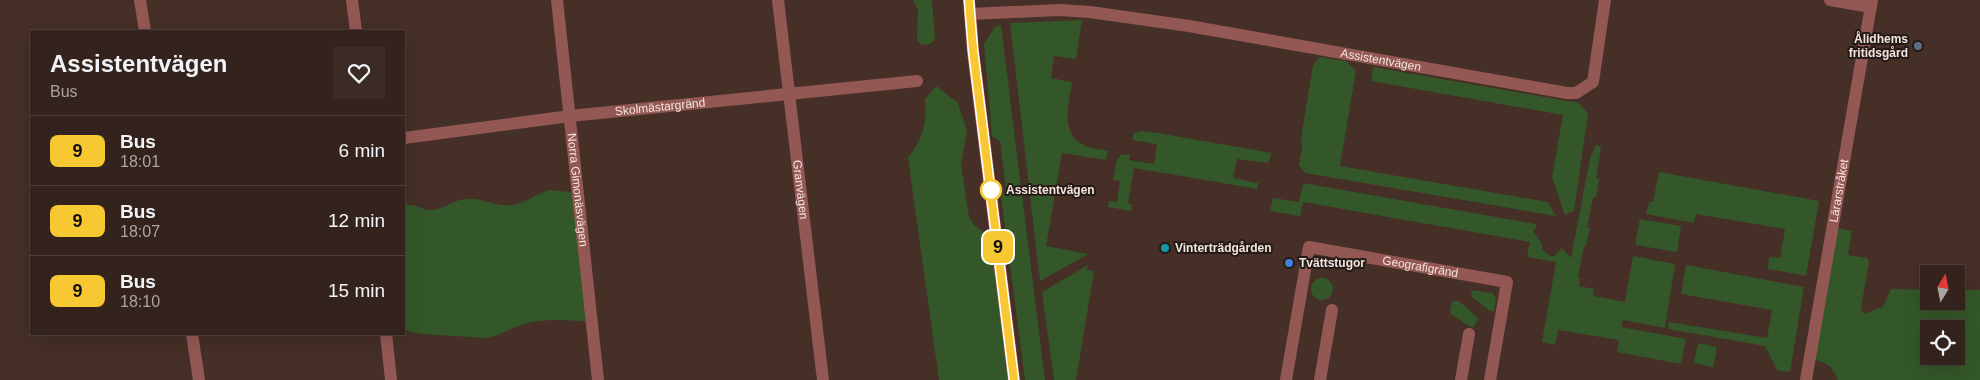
<!DOCTYPE html>
<meta charset="utf-8">
<style>
body{margin:0;font-family:Arial,sans-serif;background:#3c2b25;color:#f1f3f6;height:100vh;display:flex;flex-direction:column;font-size:19px;white-space:nowrap}
*{box-sizing:border-box;margin:0}
p{font-size:16px;color:#a9a4a3}
.icon{flex:none;width:28px;height:28px;fill:none;stroke:currentColor;stroke-width:2;stroke-linecap:round;stroke-linejoin:round}
.map{position:relative;flex:1;overflow:hidden}
.drawer{position:absolute;left:30px;top:30px;width:375px;height:305px;display:flex;flex-direction:column;background:#34231c;border-radius:0px;box-shadow:0 5px 20px #0002,0 0 0 1px #4e403b}
.drawer>*{flex:none}
.badge{padding:0 10px;border-radius:8px;font-size:18px;line-height:32px}
.needle{width:32px;rotate:10deg}
.controls{position:absolute;left:1920px;top:265px;display:grid;gap:10px}
.controls a{display:grid;place-items:center;width:45px;height:45px;border-radius:0px;background:#34231c;box-shadow:0 5px 20px #0002,0 0 0 1px #4e403b;font-size:25px}
.map>.badge{position:absolute;translate:-50% -50%;box-shadow:0 0 0 2px #fff}
.round{display:grid;place-items:center;flex:none;width:52px;height:52px;border-radius:0px;background:#3c2b25}
.headline{display:flex;align-items:center;justify-content:space-between;height:85px;padding:0 20px}
h1{font-size:24px;font-weight:800;line-height:38px}
ul{padding:0;list-style:none}
li{display:flex;align-items:center;gap:15px;height:70px;padding:0 20px;border-top:1px solid #4e403b}
li div{flex:1}
li b{display:block;font-size:19px}
li em{font-style:normal}
li .badge{min-width:55px;font-weight:700;text-align:center}
.map>svg:first-child{display:block}
.green{fill:#335729;fill-rule:evenodd}
.lines{fill:none;stroke-linecap:round;stroke-linejoin:round}
.street{stroke:#935854;stroke-width:12}
.secondary{stroke:#c66965;stroke-width:12}
.line-casing{stroke:#fff;stroke-width:11}
.line{stroke:#f7c832;stroke-width:8}
.service-dot{fill:#5c6f8a;stroke:#241a16;stroke-width:2}
.stop-dot{fill:#fff;stroke:#f7c832;stroke-width:2.5}
.culture-dot{fill:#0f9aa8;stroke:#241a16;stroke-width:2}
.shop-dot{fill:#3f7fe0;stroke:#241a16;stroke-width:2}
.labels{text-anchor:middle;stroke-width:4;stroke-linejoin:round;paint-order:stroke}
.poi-label{font-size:12px;font-weight:bold;fill:#f3e4de;stroke:#241a16;text-anchor:start}
.street-label{font-size:12px;fill:#f3e4de;stroke:#241a16}
.stop-label{font-size:12px;font-weight:bold;fill:#f3e4de;stroke:#241a16;text-anchor:start}
</style>
<div class="map">
<svg width="1980" height="380" viewBox="0 0 1980 380">
<rect width="100%" height="100%" fill="#452f26"/>
<!-- green -->
<path class="green" d="M913,0H932L935,40L929,44L922,45L917,41L918,10Z
M1082,20L1076,59L1054,56L1051,78L1072,82C1069,104 1059,134 1085,146C1091,149 1101,149 1108,151L1106,160L1062,153L1046,246L1088,254L1040,281L1010,23Z
M1001,25L1045,380H1025L1001,196L1006,189L1000,141L992,136L984,44L995,27Z
M1320,57L1346,61L1356,71L1340,166L1548,202L1556,216L1305,173L1299,165L1302,148L1301,138L1313,65Z
M1373,67L1579,103L1588,114L1574,211L1565,215L1552,177L1563,115L1371,81Z
M936,86L958,103L967,131L961,164L969,217L973,224L997,242L1012,380H939L908,158C923,138 927,124 925,99Z
M1142,131L1158,133L1272,153L1268,163L1237,159L1233,178L1258,183V189L1134,168L1128,203L1132,204L1131,211L1108,207L1109,201L1117,202L1120,181L1113,180L1117,160L1121,155L1130,154L1129,160L1154,164L1157,144L1132,140L1134,133Z
M1596,145L1601,147L1596,178L1599,179L1596,197H1593L1587,228H1590L1586,246H1584L1578,277L1580,278L1579,286L1594,289L1593,296L1625,302L1633,256L1675,264L1665,328L1623,320L1621,327L1686,339L1681,364L1617,352L1619,340L1558,330L1555,345L1542,342L1556,262L1527,257L1530,242L1303,202L1300,216L1270,211L1273,198L1299,202L1303,183L1536,224V228L1533,231L1542,244V249L1550,256H1554L1562,248L1571,258L1590,158Z
M1659,172L1819,201L1806,276L1768,269L1769,257L1780,258L1785,229L1696,214L1694,223L1646,214L1649,202H1653Z
M550,190L578,193L592,322C567,320 544,318 521,325C509,329 500,336 487,338L421,334L404,330V205C415,203 423,211 433,210C442,210 454,199 466,199C481,197 496,207 511,205C526,204 536,193 550,190Z
M1640,219L1681,226L1677,252L1635,245Z
M1832,227L1852,231L1848,255L1867,258L1869,261L1861,308L1864,314L1882,307L1880,313L1891,289L1929,290V301H1956V290H1980V380H1838L1830,366L1810,357ZM1929,329H1956V356H1929Z
M1088,265L1087,270L1094,271L1076,380H1054L1042,292Z
M1686,265L1804,287L1790,372L1777,370L1765,346L1668,329L1669,322L1767,338L1772,310L1681,294Z
M1311 289a11 11 0 1 1 22 0a11 11 0 1 1-22 0Z
M1471,290L1492,293L1496,298L1494,311H1490L1472,297Z
M1453,301H1459L1478,318L1474,327H1471L1451,314L1450,309Z
M1698,343L1717,347L1713,367L1694,363Z"/>
<g class="lines">
<!-- street -->
<g class="street">
<path d="M140,0L145,31"/>
<path d="M352,0L356,31"/>
<path id="s1" d="M557,0L598,380"/>
<path id="s2" d="M778,0L823,380"/>
<path d="M1830,0L1871,7"/>
<path id="s3" d="M970,14L1059,10L1090,12L1189,26L1567,93H1576L1593,82L1605,0"/>
<path id="s4" d="M404,138L570,116L917,81"/>
<path d="M192,334L199,380"/>
<path d="M386,334L391,380"/>
<path id="s5" d="M1286,380L1309,247L1507,282L1490,380"/>
<path d="M1320,380L1332,310"/>
<path d="M1461,380L1469,334"/>
<path id="s6" d="M1806,380L1872,0"/>
</g>
<!-- secondary -->
<path class="secondary" d="M969,0L973,51L1014,380"/>
</g>
<g class="lines">
<defs>
<path id="line" d="M969,0L973,50L1014,380"/>
</defs>
<!-- line casing -->
<use href="#line" class="line-casing"/>
<!-- line -->
<use href="#line" class="line"/>
</g>
<!-- markers -->
<circle class="service-dot" cx="1918" cy="46" r="5"/>
<circle class="stop-dot" cx="991" cy="190" r="10"/>
<circle class="culture-dot" cx="1165" cy="248" r="5"/>
<circle class="shop-dot" cx="1289" cy="263" r="5"/>
<g class="labels">
<!-- poi labels -->
<g class="poi-label">
<text x="1908" y="43" text-anchor="end">Ålidhems<tspan x="1908" dy="14">fritidsgård</tspan></text>
<text x="1175" y="252">Vinterträdgården</text>
<text x="1299" y="267">Tvättstugor</text>
</g>
<!-- street labels -->
<g class="street-label">
<text dy="4" stroke="none"><textPath href="#s3" startOffset="415">Assistentvägen</textPath></text>
<text dy="4" stroke="none"><textPath href="#s4" startOffset="258">Skolmästargränd</textPath></text>
<text dy="4" stroke="none"><textPath href="#s1" startOffset="191">Norra Gimonäsvägen</textPath></text>
<text dy="4" stroke="none"><textPath href="#s2" startOffset="191">Granvägen</textPath></text>
<text dy="4" stroke="none"><textPath href="#s6" startOffset="192">Lärarstråket</textPath></text>
<text dy="4" stroke="none"><textPath href="#s5" startOffset="248">Geografigränd</textPath></text>
</g>
<!-- stop labels -->
<g class="stop-label">
<text x="1006" y="194">Assistentvägen</text>
</g>
</g>
</svg>
<div class="controls">
<a><svg class="needle" viewBox="-14 -14 28 28"><path d="M0-13l5 13h-10z" fill="#e53935"/><path d="M0 13l5-13h-10z" fill="#a9a4a3"/></svg></a>
<a><svg class="icon" aria-label="locate" viewBox="0 0 24 24"><circle cx="12" cy="12" r="6"/><path d="M12 2v4M12 18v4M2 12h4M18 12h4"/></svg></a>
</div>
<b class="badge" style="left:998px;top:247px;background:#f7c832;color:#111">9</b>
<section class="drawer">
<div class="headline"><div><h1>Assistentvägen</h1><p>Bus</p></div><a class="round"><svg class="icon" aria-label="heart" viewBox="0 0 24 24"><path d="M12 20l-8-8c-3-5 5-10 8-4 3-6 11-1 8 4z"/></svg></a></div>
<ul>
<li><span class="badge" style="background:#f7c832;color:#111">9</span><div><b>Bus</b><p>18:01</p></div><em>6 min</em></li>
<li><span class="badge" style="background:#f7c832;color:#111">9</span><div><b>Bus</b><p>18:07</p></div><em>12 min</em></li>
<li><span class="badge" style="background:#f7c832;color:#111">9</span><div><b>Bus</b><p>18:10</p></div><em>15 min</em></li>
</ul>
</section>
</div>
